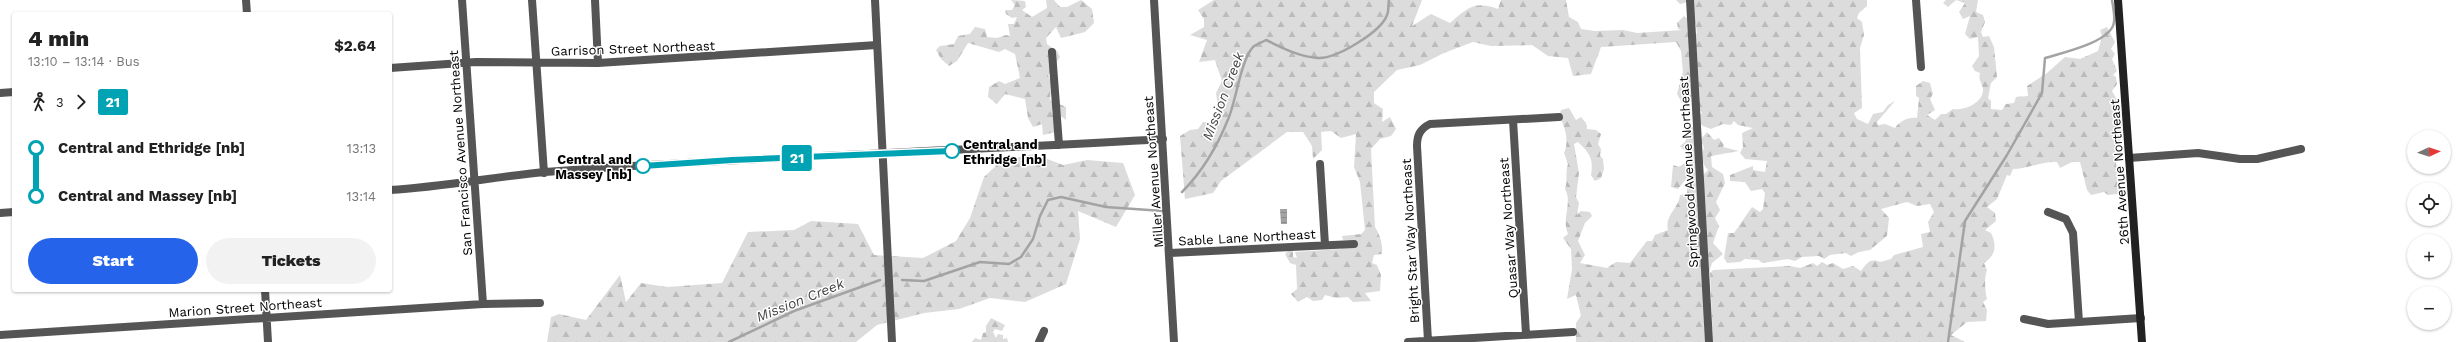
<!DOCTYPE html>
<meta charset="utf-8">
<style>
body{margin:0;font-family:"Work Sans",sans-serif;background:#f2f2f2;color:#222;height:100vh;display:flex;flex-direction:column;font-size:15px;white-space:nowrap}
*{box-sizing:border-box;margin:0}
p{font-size:13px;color:#767676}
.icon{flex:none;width:22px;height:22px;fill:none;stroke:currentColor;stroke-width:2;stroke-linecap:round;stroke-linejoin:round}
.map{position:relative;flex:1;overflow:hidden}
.details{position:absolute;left:12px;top:12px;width:380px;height:280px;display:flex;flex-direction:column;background:#fff;border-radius:4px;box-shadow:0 1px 3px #0004}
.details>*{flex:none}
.badge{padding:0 8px;border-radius:3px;font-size:14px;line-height:26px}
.needle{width:26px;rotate:86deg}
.buttons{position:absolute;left:2407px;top:130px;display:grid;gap:8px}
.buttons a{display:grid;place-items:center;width:44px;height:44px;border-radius:50%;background:#fff;box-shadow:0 1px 3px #0004;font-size:20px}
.map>.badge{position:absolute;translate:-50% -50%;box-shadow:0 0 0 2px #fff}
.legs{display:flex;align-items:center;gap:6px;height:44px;padding:0 16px;font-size:13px}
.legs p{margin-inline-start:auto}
.summary{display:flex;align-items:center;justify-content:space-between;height:68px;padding:0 16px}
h1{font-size:22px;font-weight:800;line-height:30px}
.action{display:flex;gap:8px;margin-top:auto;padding:8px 16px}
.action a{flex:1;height:46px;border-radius:24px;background:#2563eb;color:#fff;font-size:16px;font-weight:800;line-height:46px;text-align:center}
.action a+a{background:#f2f2f2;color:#222}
ul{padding:0 16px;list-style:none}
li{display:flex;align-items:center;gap:14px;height:48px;font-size:15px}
li i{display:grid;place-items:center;width:6px;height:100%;margin:0 5px;background:currentColor}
li i::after{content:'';width:10px;height:10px;margin:-5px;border:3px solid;border-radius:50%;background:#fff}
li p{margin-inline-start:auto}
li:first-child i{background:linear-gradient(#0000 50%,currentColor 0)}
li:last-child i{background:linear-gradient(currentColor 50%,#0000 0)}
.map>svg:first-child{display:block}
.forest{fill:url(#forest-firs)}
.water{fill:url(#water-rules)}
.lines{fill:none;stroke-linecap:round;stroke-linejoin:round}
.stream{stroke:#a3a3a3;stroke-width:2.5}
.street{stroke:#555;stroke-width:8}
.secondary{stroke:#222;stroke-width:8}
.line-1-casing{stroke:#fff;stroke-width:9}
.line-1{stroke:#00a3b4;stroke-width:6}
.stop-1-dot{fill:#fff;stroke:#00a3b4;stroke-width:2}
.labels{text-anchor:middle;stroke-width:3;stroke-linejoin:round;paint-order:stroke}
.street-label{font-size:13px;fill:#000;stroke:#fff}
.stop-label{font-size:13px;font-weight:bold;fill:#000;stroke:#fff;text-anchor:start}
.water-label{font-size:14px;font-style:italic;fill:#444;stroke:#fff}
</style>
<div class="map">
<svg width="2463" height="342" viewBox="0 0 2463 342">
<defs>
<pattern id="forest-firs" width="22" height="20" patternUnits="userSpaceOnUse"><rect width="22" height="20" fill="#dcdcdc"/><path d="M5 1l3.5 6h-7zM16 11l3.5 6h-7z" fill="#bbb"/></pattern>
<pattern id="water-rules" width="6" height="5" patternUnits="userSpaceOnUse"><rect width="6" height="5" fill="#a3a3a3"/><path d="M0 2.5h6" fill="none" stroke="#8b8b8b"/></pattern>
</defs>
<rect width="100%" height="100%" fill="#fff"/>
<!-- forest -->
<path class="forest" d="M1011,0L1025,1L1026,7L1022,10L1032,17L1047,8L1046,0H1054L1060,7H1067L1081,0L1092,9L1094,23L1085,32L1061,38L1056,27L1046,38L1047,44L1057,51L1060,57L1048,75L1051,82L1050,100L1066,107V120L1052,110L1056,132L1043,135L1042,124L1033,127L1028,118L1025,99L1005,94L997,104L988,97L989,87L999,81L1005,84L1020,78L1015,54L1005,49L999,52L968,43L957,61L949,66L941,59L936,50L940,46L954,44L958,36L970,34L975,27L985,29L987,37L997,38L1006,35L1010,36L1008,24H1014L1017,17L1012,18L1006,14L1005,10H1012L1015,5Z
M1214,0H1422L1412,26L1431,14L1450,23C1467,8 1475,0 1498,9L1501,0H1566L1569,17L1578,22L1581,29L1595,31L1623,30L1637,33L1682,30L1678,29L1677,23L1684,16L1689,20V28L1697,34L1696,25L1691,19L1692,1L1680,4L1676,0H1867V6L1859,13L1857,18L1862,22L1864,35L1860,48L1862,108L1854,113L1857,119L1868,124L1873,114L1883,112L1888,105L1895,101L1877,122L1878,125L1885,124L1895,128C1900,121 1908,117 1917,118L1919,98L1916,96V86L1923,81L1930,83L1933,94L1930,99L1935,110L1927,115L1935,120L1941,114H1946L1953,109C1963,111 1984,103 1983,89C1982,83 1978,80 1980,73L1975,71L1972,66L1979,56L1978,37L1970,39L1965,34L1970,16L1963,19L1959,12L1965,3L1956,0L1948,7L1943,3L1946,0H1978L1976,12L1983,15L1985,22L1981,32L1983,37L1989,36L1994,47L1997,77L1991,83L1988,98L1991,101V109L2002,110L2006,104L2014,103L2016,97L2028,96L2027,86L2047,73L2065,57L2080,59L2098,51L2102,36L2100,30L2107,27L2115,42L2111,49L2115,54L2112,59L2117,71L2113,75L2116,77L2117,84L2112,91L2120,105L2118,109L2122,113C2120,120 2124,130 2123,138L2115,144L2118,194L2108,195L2104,192L2091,195L2087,190L2080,162H2072L2060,168L2057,162C2041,161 2028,169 2013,169L2010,176L2007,175L1997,199L1987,207L1995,213L1996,221L1985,230L1991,233C1997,245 1996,255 1984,263L1987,270C1984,277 1985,292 1987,299L1983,302L1987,310L1986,321L1967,322L1951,335L1965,342H1713L1710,273L1713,270L1790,266L1800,268L1813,263L1817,266L1822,262L1827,265L1833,263L1843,269L1853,266L1861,271C1867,263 1870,258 1880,262L1891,259L1894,255L1923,247L1921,234L1930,232L1928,222L1934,212L1930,204L1917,206L1907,202L1881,209L1889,218L1887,236L1870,250L1859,252L1851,256L1846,253L1830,255L1824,259L1819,256L1802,257L1795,261L1788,259L1762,263L1759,260L1745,259L1740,262L1727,263L1724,258L1728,233H1734L1752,207L1760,212L1763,209L1765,193L1762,189L1751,191L1745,182L1730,181V175L1753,166V170L1765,172L1767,161L1745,159L1740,153L1743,147L1742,133L1753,128L1738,125L1734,121L1731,125L1723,124L1711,129L1703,126L1695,119L1702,113L1691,96L1689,101L1682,103L1677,94L1683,72L1681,51L1676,42L1601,47L1591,74L1573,76L1568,58L1548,56L1532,45L1491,46L1473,42L1444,53L1420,65L1397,70L1374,92V103L1383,109L1382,122L1390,117L1396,129L1391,136L1380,139L1371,149L1375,227C1380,235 1383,244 1382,254L1374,255L1372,263L1377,265L1381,275L1380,291L1365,293L1371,301L1353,302L1348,297L1336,298L1325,295L1322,300L1313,301L1307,297L1298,302L1291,294L1297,289L1296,265L1290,263L1285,254L1289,250L1293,252V257L1297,258L1295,252L1341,249L1344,245L1357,246L1355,241L1343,240L1342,236L1361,234L1365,230L1360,182L1354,167L1356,134L1341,138L1331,131L1321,132L1322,150L1313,159L1312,146L1303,132H1287L1221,181L1213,193L1185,199L1180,136L1190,130L1198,129L1203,122H1212L1219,114L1216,93L1222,81L1215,60L1199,62L1207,40L1190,35L1204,27V19L1198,10Z
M1569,108L1576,120L1581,117L1586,123L1587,129L1596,130L1601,134L1598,144L1601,149L1600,156L1603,159L1604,169L1601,178L1595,181L1591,175C1594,158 1589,153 1578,142L1574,144L1579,173L1576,197L1579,203L1577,215L1581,211L1590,212L1592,216L1585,223L1578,241L1585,255L1580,263L1607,268L1616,262L1630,263L1647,241H1652L1655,235L1668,230C1664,216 1679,208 1680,195L1687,194V184L1691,182L1690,174L1678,189L1671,187L1673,165L1679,167L1686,162L1688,154L1680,146L1685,142L1691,126L1695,129L1696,182L1708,170C1701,163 1702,156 1704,147L1700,140L1707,132L1714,140L1719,138L1724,145L1723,147L1739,151L1711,156L1712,167L1723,174L1725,183L1716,202L1720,210L1715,218L1719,226L1713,243L1723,254L1712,263L1708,277V342H1576V323L1581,316L1576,295L1567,299L1572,269L1571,249L1563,238L1568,234C1561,218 1573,203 1565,189C1568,180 1565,173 1568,164L1564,153C1569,142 1566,127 1559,117L1561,110Z
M1034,154L1063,165L1087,160L1123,163L1135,195L1116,227L1078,211L1080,239L1066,284L1025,302L990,298L959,309L924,313L877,325L856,342H547L551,317L559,314L586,320L620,275L626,302L641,283L667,287L722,283L748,232L794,230L811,221L858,224L874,255L923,258L956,241L970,218L984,177L1001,161Z
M991,318L1005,325L1002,331L995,329L993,332L996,338L998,334L1003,335V339L1007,338L1008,342H972L975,338L981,340L983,333L986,332V326Z"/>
<!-- water -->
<path class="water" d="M1280,209H1287V224H1281Z"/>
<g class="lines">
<!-- stream -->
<path class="stream" d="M1182,192C1203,171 1218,145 1229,117C1236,100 1241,60 1253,47C1256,44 1263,42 1266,40C1283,48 1299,57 1318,58C1336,59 1381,32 1387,15C1389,11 1388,5 1389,0
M902,280L924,281L980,262L1009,264L1021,257L1033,239L1040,216L1048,200L1061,197L1106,207L1163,211
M729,342L794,311L880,280
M1948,342L1965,221L2007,155L2042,93L2045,58C2062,53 2112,42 2114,22C2115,15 2113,7 2112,0"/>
<!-- street -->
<path class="street" d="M246,0L247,14
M462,0L483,304
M532,0L544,173
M595,0L598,63
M875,0L892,342
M1154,0L1174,342
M1690,0L1709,342
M1916,0L1921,67
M1052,52L1059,145
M390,68L476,62L598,63L877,45
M0,93L14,92
M1513,120L1526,334
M2129,158L2198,153L2240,159H2257L2301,149
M1320,164L1325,245
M390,190C442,187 493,177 545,172C750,156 957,152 1163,139
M2048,212L2066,219L2073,233L2079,322
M0,213L14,212
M1170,253L1354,244
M265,290L268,342
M2024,319L2048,324L2141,318
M0,335L483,304L540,303
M1428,341L1417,146C1417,135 1420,129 1430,124L1559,117
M1039,342L1044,331
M1408,342L1573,332"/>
<!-- secondary -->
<path class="secondary" d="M2118,0L2142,342"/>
</g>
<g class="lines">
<defs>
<path id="line-1" d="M643,166L732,160L952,151"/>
</defs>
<!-- line-1 casing -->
<use href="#line-1" class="line-1-casing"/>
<!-- line-1 -->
<use href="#line-1" class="line-1"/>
</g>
<!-- markers -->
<g class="stop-1-dot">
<circle cx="952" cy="151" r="7"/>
<circle cx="643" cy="166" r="7"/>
</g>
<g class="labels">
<!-- street labels -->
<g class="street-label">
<text transform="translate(633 48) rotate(-2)" y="5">Garrison Street Northeast</text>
<text transform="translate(460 153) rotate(-94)" y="5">San Francisco Avenue Northeast</text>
<text transform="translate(1153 172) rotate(-94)" y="5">Miller Avenue Northeast</text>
<text transform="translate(1688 172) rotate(-93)" y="5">Springwood Avenue Northeast</text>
<text transform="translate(2119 172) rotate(-94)" y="5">26th Avenue Northeast</text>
<text transform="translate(1508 228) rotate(-94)" y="5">Quasar Way Northeast</text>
<text transform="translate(1247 237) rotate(-3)" y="5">Sable Lane Northeast</text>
<text transform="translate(1410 241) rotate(-93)" y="5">Bright Star Way Northeast</text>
<text transform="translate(245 307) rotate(-4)" y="5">Marion Street Northeast</text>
</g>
<!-- stop labels -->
<g class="stop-label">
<text x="963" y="149">Central and<tspan x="963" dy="15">Ethridge [nb]</tspan></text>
<text x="632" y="164" text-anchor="end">Central and<tspan x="632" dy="15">Massey [nb]</tspan></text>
</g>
<!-- water labels -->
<g class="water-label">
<text transform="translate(1223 96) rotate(-69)" y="5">Mission Creek</text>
<text transform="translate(800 300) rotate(-22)" y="5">Mission Creek</text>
</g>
</g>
</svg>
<div class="buttons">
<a><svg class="needle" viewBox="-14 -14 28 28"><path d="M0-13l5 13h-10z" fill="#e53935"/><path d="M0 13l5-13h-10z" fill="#767676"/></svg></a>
<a><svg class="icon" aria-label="locate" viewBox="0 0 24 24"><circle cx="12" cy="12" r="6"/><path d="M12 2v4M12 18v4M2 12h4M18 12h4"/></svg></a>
<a>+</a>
<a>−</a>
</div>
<b class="badge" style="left:797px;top:158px;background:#00a3b4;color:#fff">21</b>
<section class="details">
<div class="summary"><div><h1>4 min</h1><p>13:10 – 13:14 · Bus</p></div><b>$2.64</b></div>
<div class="legs"><svg class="icon" aria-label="walk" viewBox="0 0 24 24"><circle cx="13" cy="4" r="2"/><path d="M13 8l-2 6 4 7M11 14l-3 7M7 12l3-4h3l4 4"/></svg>3<svg class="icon" aria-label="forward" viewBox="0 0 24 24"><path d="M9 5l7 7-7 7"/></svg><b class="badge" style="background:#00a3b4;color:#fff">21</b></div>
<ul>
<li><i style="color:#00a3b4"></i><b>Central and Ethridge [nb]</b><p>13:13</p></li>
<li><i style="color:#00a3b4"></i><b>Central and Massey [nb]</b><p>13:14</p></li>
</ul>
<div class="action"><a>Start</a><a>Tickets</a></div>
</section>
</div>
